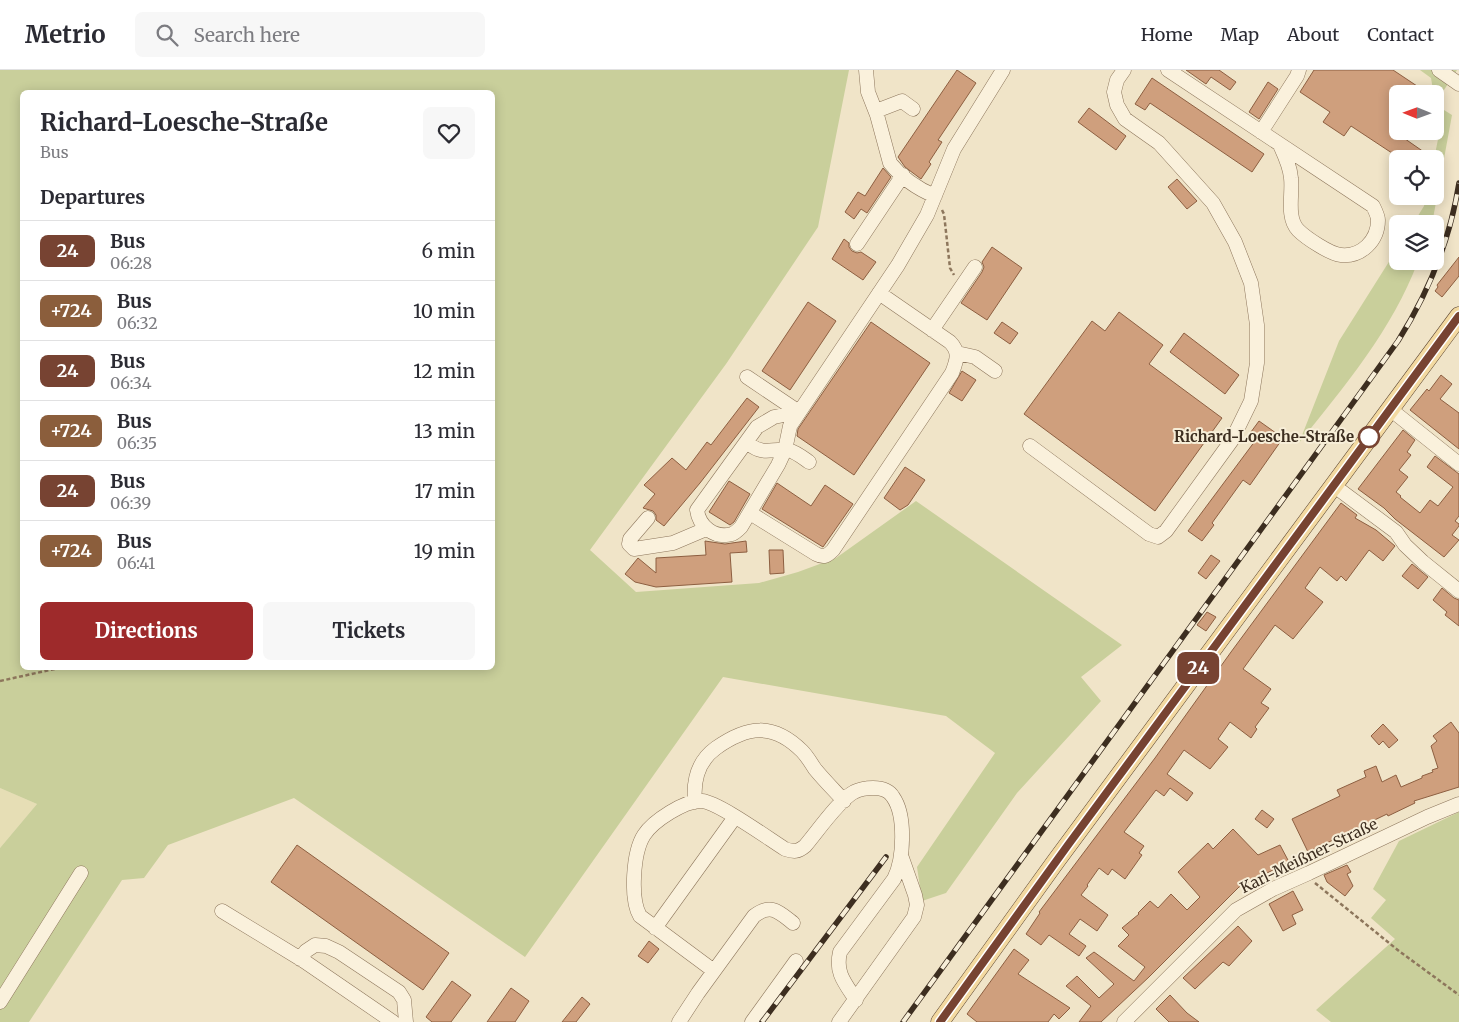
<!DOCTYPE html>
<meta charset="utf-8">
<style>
body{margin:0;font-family:Merriweather,serif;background:#f7f7f7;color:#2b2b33;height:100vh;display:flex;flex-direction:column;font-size:19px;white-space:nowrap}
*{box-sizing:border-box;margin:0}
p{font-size:16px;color:#7c7c81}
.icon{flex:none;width:28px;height:28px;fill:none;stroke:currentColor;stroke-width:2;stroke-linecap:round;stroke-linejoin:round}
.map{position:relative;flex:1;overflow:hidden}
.drawer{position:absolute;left:20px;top:20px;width:475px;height:580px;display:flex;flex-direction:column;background:#fff;border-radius:8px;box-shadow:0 2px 12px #0003}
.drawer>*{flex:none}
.badge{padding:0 10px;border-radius:8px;font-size:18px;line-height:32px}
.needle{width:32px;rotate:271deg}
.buttons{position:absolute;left:1389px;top:15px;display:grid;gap:10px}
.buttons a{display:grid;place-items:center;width:55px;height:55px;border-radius:8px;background:#fff;box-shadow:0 2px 12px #0003;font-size:25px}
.map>.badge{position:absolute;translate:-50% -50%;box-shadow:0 0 0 2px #fff}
h2{padding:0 20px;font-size:19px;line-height:45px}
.round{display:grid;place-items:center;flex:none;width:52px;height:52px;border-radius:8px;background:#f7f7f7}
.headline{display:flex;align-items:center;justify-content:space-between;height:85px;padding:0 20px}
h1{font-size:24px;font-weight:700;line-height:38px}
.cta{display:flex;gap:10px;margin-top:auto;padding:10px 20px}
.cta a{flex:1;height:58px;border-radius:8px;background:#9e2a2b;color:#fff;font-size:20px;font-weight:700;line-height:58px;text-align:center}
.cta a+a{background:#f7f7f7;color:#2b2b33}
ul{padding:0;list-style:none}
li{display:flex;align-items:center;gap:15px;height:60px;padding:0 20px;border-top:1px solid #e1e1e2}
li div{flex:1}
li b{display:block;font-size:19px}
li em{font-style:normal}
li .badge{min-width:55px;font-weight:700;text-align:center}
header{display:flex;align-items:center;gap:30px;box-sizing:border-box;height:70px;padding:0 25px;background:#fff;border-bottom:1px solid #e1e1e2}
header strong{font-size:24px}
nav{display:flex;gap:28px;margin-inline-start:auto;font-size:18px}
.search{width:350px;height:45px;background:#f7f7f7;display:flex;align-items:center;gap:12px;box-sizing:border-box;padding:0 18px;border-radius:8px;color:#7c7c81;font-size:19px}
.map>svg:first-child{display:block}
.farmland{fill:#e6deb5}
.green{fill:#c9cf9b;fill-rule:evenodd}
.building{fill:#cf9f7d;stroke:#8d5f41}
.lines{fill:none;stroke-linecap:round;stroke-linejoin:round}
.minor-casing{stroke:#8d765c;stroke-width:15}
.major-casing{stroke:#5b4430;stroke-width:19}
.path{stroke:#8d765c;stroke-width:2.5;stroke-dasharray:4 2.5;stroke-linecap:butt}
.minor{stroke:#faf1dc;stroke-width:14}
.major{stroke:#f3d9a0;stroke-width:18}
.rail-casing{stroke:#3d2e20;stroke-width:5.5}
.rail{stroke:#f7eed8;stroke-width:4;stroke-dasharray:11;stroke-linecap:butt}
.line-casing{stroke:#fff;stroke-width:11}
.line{stroke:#774332;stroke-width:8}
.stop-dot{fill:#fff;stroke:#774332;stroke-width:2.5}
.labels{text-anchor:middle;stroke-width:4;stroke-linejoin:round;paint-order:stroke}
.stop-label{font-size:15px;font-weight:bold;fill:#3d2e20;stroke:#f7eed8;text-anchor:end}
.street-label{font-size:15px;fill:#3d2e20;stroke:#f7eed8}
</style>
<header>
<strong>Metrio</strong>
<div class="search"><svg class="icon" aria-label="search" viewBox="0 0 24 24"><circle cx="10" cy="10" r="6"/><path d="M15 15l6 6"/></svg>Search here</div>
<nav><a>Home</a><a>Map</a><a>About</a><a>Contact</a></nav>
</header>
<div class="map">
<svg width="1459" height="952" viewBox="0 0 1459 952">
<rect width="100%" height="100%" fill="#f0e4c8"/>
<!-- farmland -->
<path class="farmland" d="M0,718L37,734L0,778Z"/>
<!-- green -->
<path class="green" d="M0,0H849L818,157L726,294L590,480L636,522L759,513L798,502L836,488L916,431L1122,575L1081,607L1101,631L1017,723L946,823L922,831L917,797L995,683L946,646L723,607L525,887L294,728L168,775L144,808L122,810L29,952H0V778L37,734L0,718ZM22,22H492V598H22Z
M1420,0H1457L1442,23L1433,20L1431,8Z
M1444,40L1452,45L1432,154H1413L1424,136L1426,126H1435L1434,89Z
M1397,179L1398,191H1418C1393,259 1344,317 1299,373L1339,271Z
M1459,742V952H1331L1316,940L1395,869L1371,848L1386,830L1373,819L1399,771Z"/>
<!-- building -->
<path class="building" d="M957,0L976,13L938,70L942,72L929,92L931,94L921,109L905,97L898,87Z
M1186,0H1219L1236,12L1230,20L1211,7L1206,14Z
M1314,0H1393L1429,24H1398V64L1434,89H1401L1351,56L1344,66L1323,52L1330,42L1300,22Z
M1152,8L1264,84L1252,102L1150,33L1145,40L1135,34Z
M1268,12L1278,19L1259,49L1249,42Z
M1089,38L1126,66L1116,80L1078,52Z
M883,98L891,107L867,143L861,139L854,149L845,142L858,122L865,126Z
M1177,109L1197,131L1187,139L1168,117Z
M844,169L849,173V177L852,181L857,183L861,182L876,192L863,210L832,189Z
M992,177L1022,198L987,250L961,233L982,202L984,197L982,192Z
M1459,187V206L1442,227L1435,221L1438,217L1437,215Z
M808,232L836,251L790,320L762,301Z
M1119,242L1163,275L1149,294L1222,348L1155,441L1024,344L1092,251L1105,261Z
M871,252L930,293L854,405L797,366L798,359Z
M1002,252L1018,263L1010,274L994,263Z
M1184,263L1239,305L1225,324L1170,282Z
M962,301L976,310L962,331L949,323Z
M1441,305L1452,314L1440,329L1459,343V379L1410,340L1427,319L1429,321Z
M747,328L759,337L700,413L664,456L656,450V445L653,441L643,438L655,424L644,415L672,388L686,400L707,372L711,375Z
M1259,351L1283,368L1250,415L1243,410L1212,453L1214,455L1202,471L1188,461L1255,371L1248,366Z
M1403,360L1415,370L1407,382L1411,385L1399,400L1408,407L1396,422L1401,426L1400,427L1420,443L1430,430L1438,436L1453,417L1427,397L1435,386L1459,404V446L1455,451L1459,454V456L1452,465L1459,470L1444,487L1395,449L1384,438L1358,419Z
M905,397L925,410L908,435L900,440L884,428Z
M729,411L750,424L734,452L730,455L709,442Z
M777,413L811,436L825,415L853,434L823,477L762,439Z
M1341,433L1357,445L1355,448L1376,460L1395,476L1383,491L1369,480L1346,511L1341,506L1337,511L1320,497L1305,518L1323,532L1293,569L1275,555L1243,599L1271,619L1261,633L1269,638L1255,657L1257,659L1251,668L1230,652L1218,669L1228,677L1210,699L1184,680L1167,704L1193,723L1187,731L1170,718L1164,726L1156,720L1124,762L1144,776L1139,783L1142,785L1125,809L1112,799L1108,805L1099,798L1087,815L1088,816L1081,825L1108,845L1097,861L1080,849L1069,864L1086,876L1079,886L1049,865L1041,875L1026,864L1040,843L1039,842L1155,688L1231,582Z
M705,471L725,474L746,471L747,482L730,483L732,512L656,517L635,512L625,504L638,488L656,503V488L706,485Z
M769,480H783L784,503L770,504Z
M1211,485L1220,491L1206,509L1198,503Z
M1412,494L1428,507L1418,519L1402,506Z
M1442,518L1454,528L1459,530V556L1445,545L1447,542L1433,530Z
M1207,542L1216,547L1206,561L1197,555Z
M1451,652L1459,663V717L1414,731L1415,733L1388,746L1387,744L1308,782L1292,749L1340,726L1337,720L1366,707L1364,701L1376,696L1382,712L1396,705L1401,717L1422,708V706L1433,702L1432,700L1438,698L1431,676L1437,671L1433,666Z
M1383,654L1398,670L1389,678L1383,671L1379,675L1371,666Z
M1262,740L1274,749L1267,758L1255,749Z
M1233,759L1258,785L1280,775L1289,792L1239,817L1149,907L1101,952H1079L1091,936L1066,916L1077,906L1099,928L1114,914L1086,888L1094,882L1134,911L1145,897L1118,876L1129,865L1122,858L1139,844L1138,843L1150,831L1158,838L1171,824L1187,840L1200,827L1178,802L1208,773L1213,779Z
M297,775L449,883L423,920L271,812Z
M1347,795L1351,802L1347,804L1353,816L1345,826L1327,812L1324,805Z
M1293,821L1303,840L1292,845L1296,854L1283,861L1269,834Z
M1238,856L1252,871L1229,896L1223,892L1195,919L1183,908Z
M649,871L659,879L648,893L638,886Z
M1014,879L1029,890L1018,904L1070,938L1059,949L1054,944L1048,952H977L967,944Z
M452,911L471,925L451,952H432L426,947Z
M511,918L529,931L515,952H487Z
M1170,925L1187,943L1199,952H1169L1156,939Z
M582,927L590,934L576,952H562Z"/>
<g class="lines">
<defs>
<path id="minor" d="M866,0L868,22L877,45L890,93C901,107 918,119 935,126
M1168,0L1373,136C1375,140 1378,146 1378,150C1378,171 1361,187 1341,185C1330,184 1306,168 1298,160C1286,147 1293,124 1291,108C1290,96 1285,86 1280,75
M1439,0L1459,14
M876,41L902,31L913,39
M1261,62L1297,6L1299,0
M857,174L903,105
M932,260L975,197
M957,283L975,287L995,301
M747,307L799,342
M1390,339L1459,394
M799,342L774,347L757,357L697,440C699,456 714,469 732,464C735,463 739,459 741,457L778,395L785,380L790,356L898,195L927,145L954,79L1003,0
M749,368V374C764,386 772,378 788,380C796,382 802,387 809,392
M1030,376L1149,464L1158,467L1166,461L1232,370L1251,331L1257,293V255L1251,213L1235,172L1213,133L1159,73L1125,49L1117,35L1114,22L1117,10L1124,0
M1333,415L1396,462L1405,475L1423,492L1459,521
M750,443L816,484C824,488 827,486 833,480L952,303C957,290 960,282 950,272L879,223
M648,448L630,469L629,474L634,479L673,473L706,459
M695,732C693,711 698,691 716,678C747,656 773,652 802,681C807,686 811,693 815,699C824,710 834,720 844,731
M222,841L304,891L393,952
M655,858L735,747
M300,889L306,881L315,875L326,876L339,882L399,922L404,930L406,952
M714,901L640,846C630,829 633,782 644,765C653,751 685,730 702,731C718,732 769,769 785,779C794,782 798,782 805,776C817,762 839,730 854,722C860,719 867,718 873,718C880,718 889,720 893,727C906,745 904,790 894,809L840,882C835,903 845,913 856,930
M0,932L81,803
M679,952L698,923L754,846C771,833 779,842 793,853
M752,952L796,891
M839,952L914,847L917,835L915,825L902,788
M1124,952L1236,840L1273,819L1309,803L1427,747L1459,734"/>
<path id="major" d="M940,952L1056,791L1459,246"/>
</defs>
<!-- minor casing -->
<use href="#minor" class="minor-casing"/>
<!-- major casing -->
<use href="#major" class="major-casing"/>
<!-- path -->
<path class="path" d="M942,140L944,144L950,198L954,205
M0,611L59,598
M1315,813L1399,881L1459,925"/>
<!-- minor -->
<use href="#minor" class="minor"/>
<!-- major -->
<use href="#major" class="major"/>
<defs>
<path id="rail" d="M762,952L886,787
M903,952L1398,271C1429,222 1450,170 1459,113"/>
</defs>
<!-- rail casing -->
<use href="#rail" class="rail-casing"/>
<!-- rail -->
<use href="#rail" class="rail"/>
</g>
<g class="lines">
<defs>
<path id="line" d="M940,952L1068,775L1459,246"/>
</defs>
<!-- line casing -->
<use href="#line" class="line-casing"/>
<!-- line -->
<use href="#line" class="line"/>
</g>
<!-- markers -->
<circle class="stop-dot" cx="1369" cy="367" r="10"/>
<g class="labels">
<!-- stop labels -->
<g class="stop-label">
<text x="1354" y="372">Richard-Loesche-Straße</text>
</g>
<!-- street labels -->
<g class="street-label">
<text transform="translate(1309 786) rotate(-26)" y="5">Karl-Meißner-Straße</text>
</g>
</g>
</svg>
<div class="buttons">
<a><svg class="needle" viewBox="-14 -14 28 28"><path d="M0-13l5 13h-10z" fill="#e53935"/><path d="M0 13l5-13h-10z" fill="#7c7c81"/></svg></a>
<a><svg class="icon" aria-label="locate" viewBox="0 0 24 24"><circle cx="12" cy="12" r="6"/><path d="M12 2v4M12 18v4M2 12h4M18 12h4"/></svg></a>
<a><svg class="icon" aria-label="layers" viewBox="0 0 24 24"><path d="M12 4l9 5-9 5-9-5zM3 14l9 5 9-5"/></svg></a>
</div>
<b class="badge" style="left:1198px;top:598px;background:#774332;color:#fff">24</b>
<section class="drawer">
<div class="headline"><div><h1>Richard-Loesche-Straße</h1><p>Bus</p></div><a class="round"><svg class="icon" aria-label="heart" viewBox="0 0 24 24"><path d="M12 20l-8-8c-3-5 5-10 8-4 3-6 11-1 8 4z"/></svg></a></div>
<h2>Departures</h2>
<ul>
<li><span class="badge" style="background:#774332;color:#fff">24</span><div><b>Bus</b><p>06:28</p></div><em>6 min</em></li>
<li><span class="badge" style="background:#8b5e3c;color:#fff">+724</span><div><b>Bus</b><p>06:32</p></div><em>10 min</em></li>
<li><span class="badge" style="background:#774332;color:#fff">24</span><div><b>Bus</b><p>06:34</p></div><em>12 min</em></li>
<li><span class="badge" style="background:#8b5e3c;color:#fff">+724</span><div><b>Bus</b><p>06:35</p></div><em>13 min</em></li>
<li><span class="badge" style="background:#774332;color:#fff">24</span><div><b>Bus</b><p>06:39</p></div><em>17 min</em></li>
<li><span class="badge" style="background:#8b5e3c;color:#fff">+724</span><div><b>Bus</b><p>06:41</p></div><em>19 min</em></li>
</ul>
<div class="cta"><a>Directions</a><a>Tickets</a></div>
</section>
</div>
